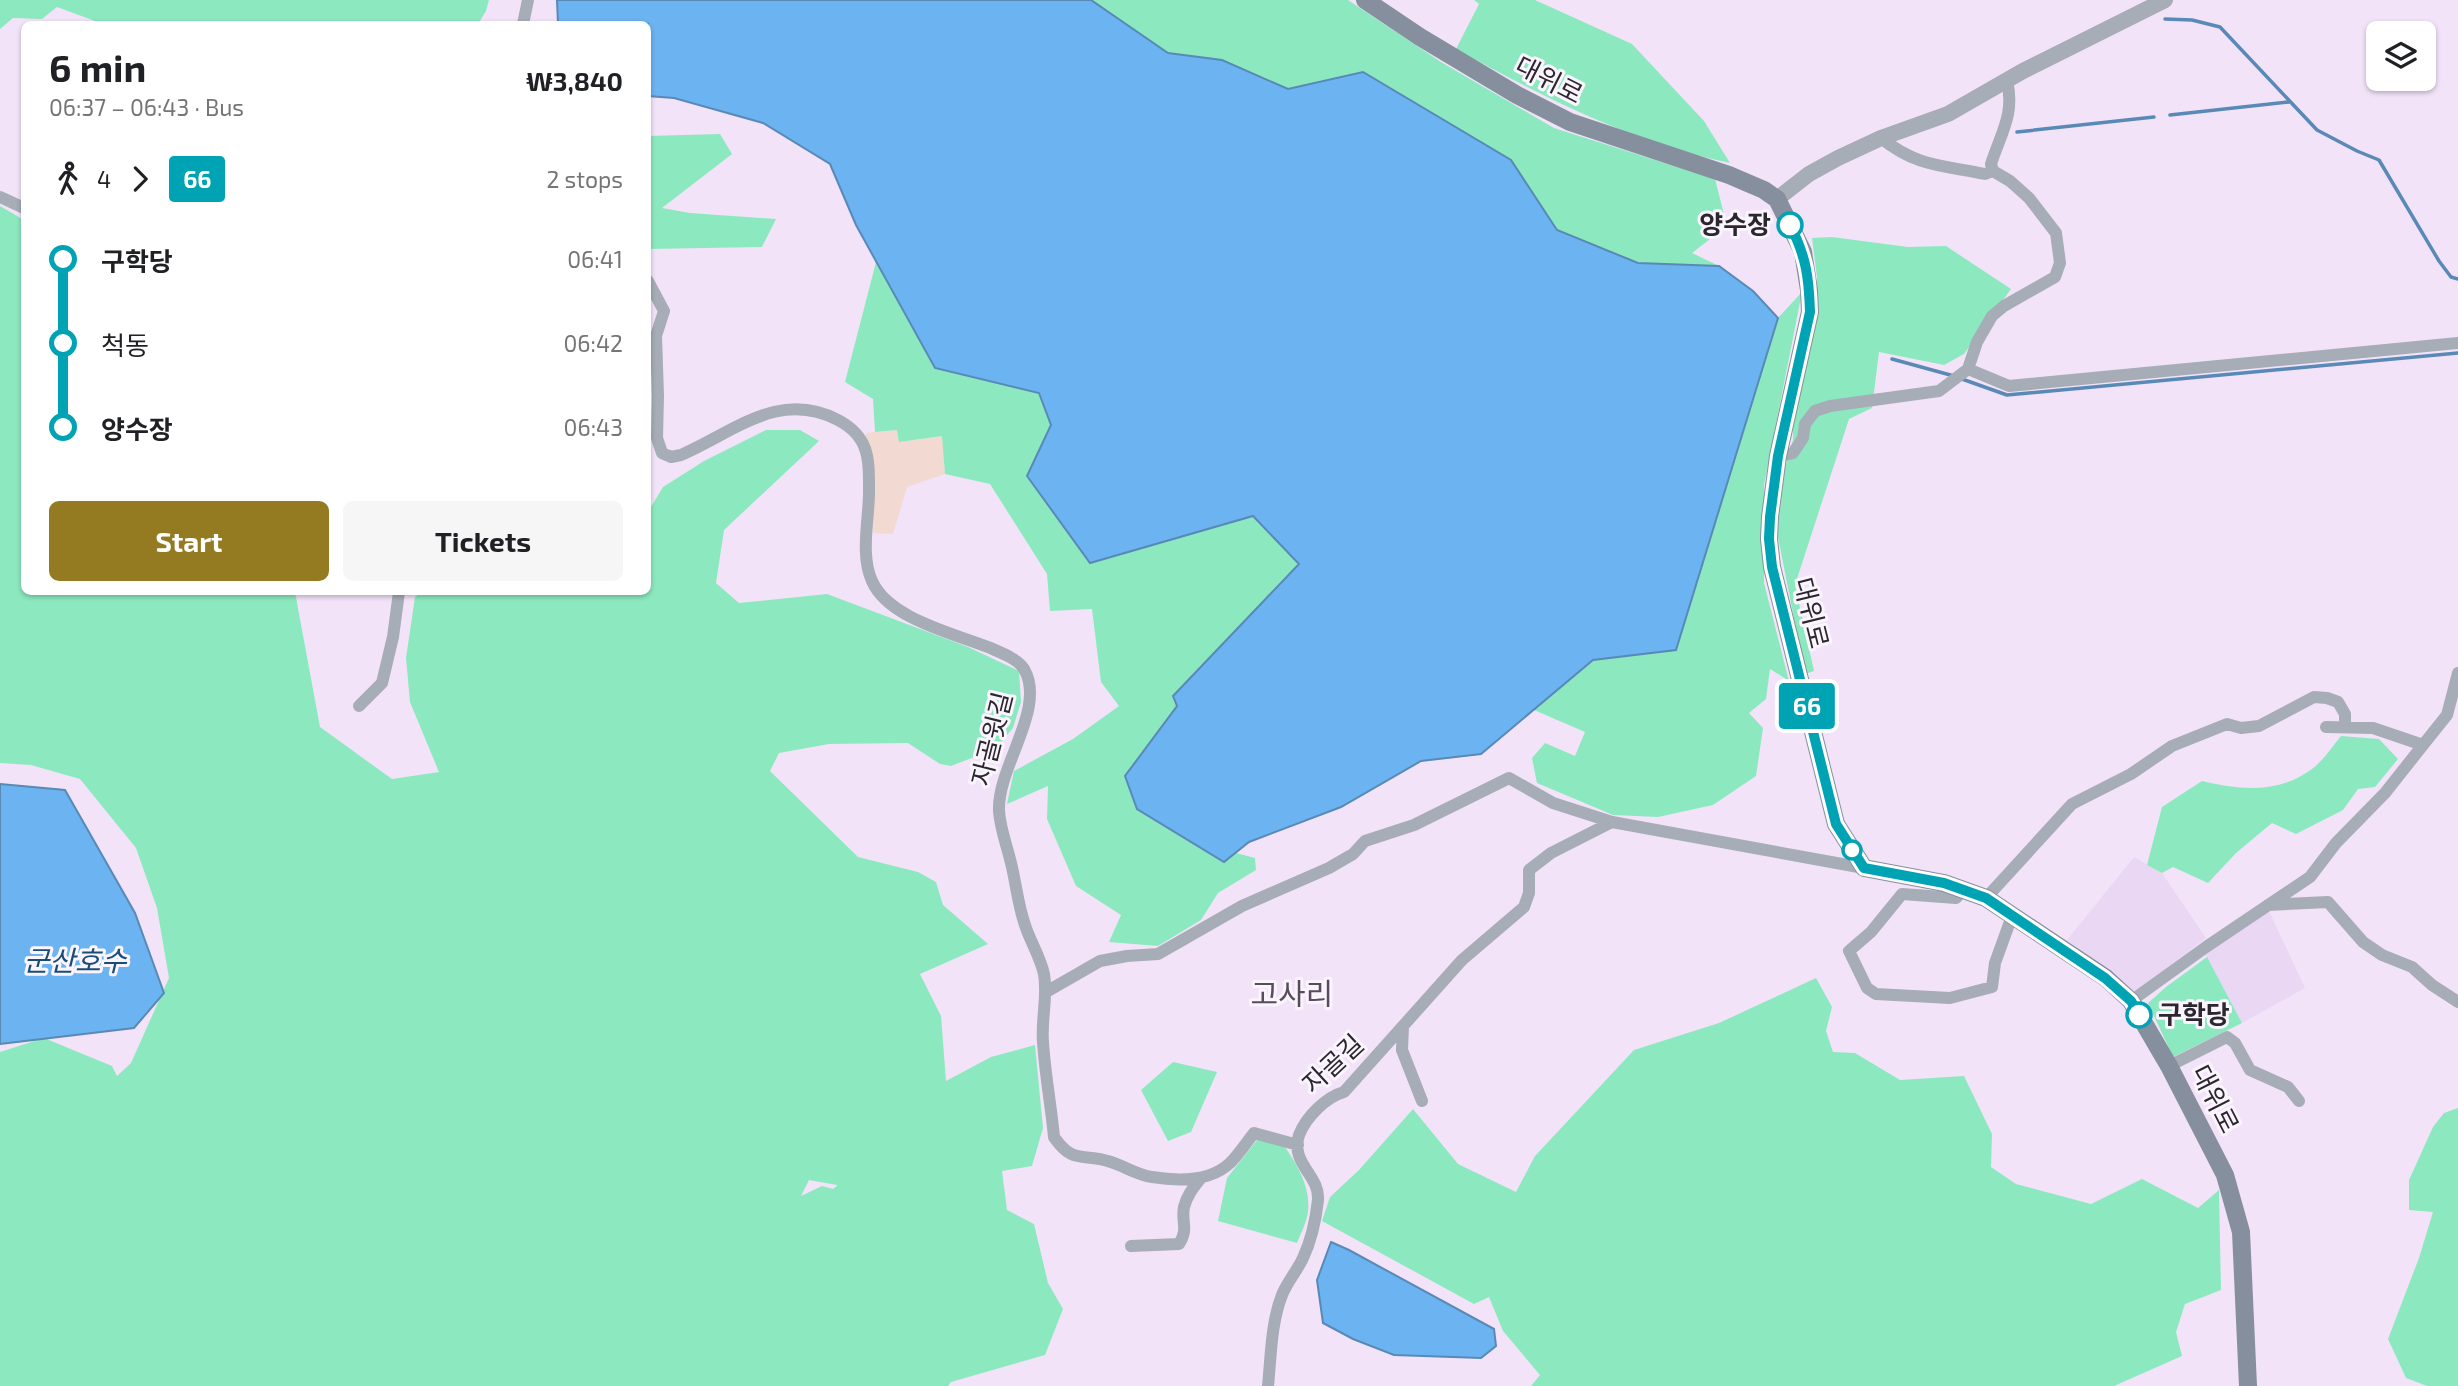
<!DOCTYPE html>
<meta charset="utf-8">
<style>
body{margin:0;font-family:"Exo 2","Noto Sans KR",sans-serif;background:#f6f6f6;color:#202124;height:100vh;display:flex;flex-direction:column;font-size:26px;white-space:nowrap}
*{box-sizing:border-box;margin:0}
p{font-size:23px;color:#757577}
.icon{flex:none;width:38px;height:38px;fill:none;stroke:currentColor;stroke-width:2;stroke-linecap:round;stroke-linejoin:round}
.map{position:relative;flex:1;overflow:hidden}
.panel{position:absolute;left:21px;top:21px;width:630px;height:574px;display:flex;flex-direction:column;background:#fff;border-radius:10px;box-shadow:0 2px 5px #0004}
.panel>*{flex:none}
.badge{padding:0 14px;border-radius:5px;font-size:24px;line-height:46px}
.buttons{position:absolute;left:2366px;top:21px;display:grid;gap:14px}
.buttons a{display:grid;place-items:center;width:70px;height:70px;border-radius:10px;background:#fff;box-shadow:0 2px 5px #0004;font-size:35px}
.map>.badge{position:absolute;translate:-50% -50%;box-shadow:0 0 0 4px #fff}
.legs{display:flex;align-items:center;gap:10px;height:77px;padding:0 28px;font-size:23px}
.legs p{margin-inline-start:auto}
.headline{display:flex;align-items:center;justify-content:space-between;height:119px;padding:0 28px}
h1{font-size:38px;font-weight:700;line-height:52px}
.cta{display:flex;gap:14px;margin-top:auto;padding:14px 28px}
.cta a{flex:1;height:80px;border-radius:10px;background:#947b22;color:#fff;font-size:28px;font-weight:700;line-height:80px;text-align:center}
.cta a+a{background:#f6f6f6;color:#202124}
ul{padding:0 28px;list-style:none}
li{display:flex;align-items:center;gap:24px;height:84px;font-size:26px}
li i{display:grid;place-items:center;width:10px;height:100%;margin:0 9px;background:currentColor}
li i::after{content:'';width:18px;height:18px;margin:-9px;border:5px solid;border-radius:50%;background:#fff}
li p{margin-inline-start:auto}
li:first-child i{background:linear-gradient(#0000 50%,currentColor 0)}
li:last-child i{background:linear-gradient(currentColor 50%,#0000 0)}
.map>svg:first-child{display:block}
.commercial{fill:#f2d9d2}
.built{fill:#ead7f4}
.green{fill:#8ce9bf;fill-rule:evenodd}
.water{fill:#6cb3f1;stroke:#5989b6;stroke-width:2}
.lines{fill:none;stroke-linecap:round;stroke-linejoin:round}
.stream{stroke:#5989b6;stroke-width:3.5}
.minor{stroke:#a6adb6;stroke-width:12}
.tertiary{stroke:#a6adb6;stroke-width:16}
.secondary{stroke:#868f9d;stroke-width:18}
.line-1-casing{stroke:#fff;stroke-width:16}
.line-1{stroke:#00a3b4;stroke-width:10}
.stop-1-dot{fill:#fff;stroke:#00a3b4;stroke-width:3.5}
.labels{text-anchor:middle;stroke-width:6;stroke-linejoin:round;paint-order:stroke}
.street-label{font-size:26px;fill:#2c262e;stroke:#faf4fd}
.stop-label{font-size:26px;font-weight:bold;fill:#2c262e;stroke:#faf4fd;text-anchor:end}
.water-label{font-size:28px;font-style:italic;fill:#1a4d76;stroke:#faf4fd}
.quarter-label{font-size:30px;fill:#584b5e;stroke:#faf4fd}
</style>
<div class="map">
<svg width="2458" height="1386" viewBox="0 0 2458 1386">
<rect width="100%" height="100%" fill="#f2e3f9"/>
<!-- commercial -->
<path class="commercial" d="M898,430L899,442L943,436L945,474L907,487L893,534L873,533L866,433Z"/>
<!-- built -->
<path class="built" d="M2134,857L2162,873L2206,938L2134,993L2067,940Z
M2269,911L2305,988L2242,1023L2204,952Z"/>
<!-- green -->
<path class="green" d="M0,0H489L486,11L478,24H103L57,7L42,19L13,18L0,29Z
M1091,0H1348L1441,62L1554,128L1715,179L1727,226L1709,232L1710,239L1692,253L1719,266L1638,263L1557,230L1510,160L1364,73L1288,89L1222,60L1168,53Z
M1474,0H1535L1632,44L1704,121L1730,163C1633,143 1543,97 1456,49L1479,4Z
M720,134L732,154L662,208L690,213L776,219L762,247L648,249V136Z
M0,206L24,220V592H295L320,727L392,779L439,772L410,702L406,658L415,597L422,592H648V512L663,487L704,461L766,430H800L819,441L724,530L716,583L739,603L827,594L968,647L1019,671L1021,702L1013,728L995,749L951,766L940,764L908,743L829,744L779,753L770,771L858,857L918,872L936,882L943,905L988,944L920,974L941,1016L946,1081L991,1057L1035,1045L1043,1128L1032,1166L1002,1171L1007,1210L1034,1224L1048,1283L1063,1309L1045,1355L951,1382L948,1386H0V1052L44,1038L112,1066L117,1076L131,1063L169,978L157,908L136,848L80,779L31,765L0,763ZM809,1180L837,1185V1186L833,1189L822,1186L801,1196Z
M1832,237L1908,247L1946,246L2011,289L1964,354L1944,365L1879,352L1872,408L1849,419L1795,585L1814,671L1805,674L1777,532L1785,468L1793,440V423L1816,322L1817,277L1812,238Z
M876,262L935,368L1039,393L1051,425L1027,476L1089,563L1253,516L1300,564L1173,696L1178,706L1125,776L1137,809L1224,862L1236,853L1255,858L1256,870L1218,893L1201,920L1158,946L1109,942L1121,915L1076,886L1047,819L1048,786L1007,804L1014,771L1073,739L1119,706L1101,682L1092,609L1050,611L1047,574L990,484L945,474L942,436L899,442L897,430L875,432L873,399L845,382Z
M1802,292L1764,485V583L1789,681L1770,669L1766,699L1749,713L1763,728L1756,776L1713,805L1658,817L1613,815L1537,783L1532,758L1545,743L1575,756L1585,732L1534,710L1593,660L1676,650L1778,318Z
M2341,736L2379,739L2398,759L2375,787L2358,789L2343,810L2296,834L2272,823L2236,853L2208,883L2173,867L2162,873L2147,865L2162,807L2202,781C2241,790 2278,794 2312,769C2323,761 2332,747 2341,736Z
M2207,957L2242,1023L2173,1057L2148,1003L2166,987Z
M1816,978L1832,1007L1826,1031L1833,1052L1855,1053L1900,1080L1964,1076L1992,1134L1991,1167L2016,1184L2091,1204L2142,1179L2198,1208L2219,1190L2221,1290L2185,1304L2176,1332L2182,1356L2114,1386H1531L1540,1375L1503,1331L1489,1297L1474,1304L1322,1221L1330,1197L1359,1170L1413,1109L1458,1164L1516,1192L1535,1156L1634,1050L1719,1023Z
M1173,1062L1217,1072L1191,1132L1168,1141L1141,1090Z
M2458,1108V1386H2427L2406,1378L2388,1339L2419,1258L2433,1212L2409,1210V1180L2433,1127L2444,1113Z
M1257,1140H1280C1295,1161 1311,1185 1308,1211C1307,1222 1301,1233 1297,1243L1218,1221L1227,1178Z"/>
<!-- water -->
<path class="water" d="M557,0H1091L1168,53L1222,60L1288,89L1363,72L1511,160L1557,230L1638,263L1719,266L1753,291L1778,318L1676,650L1593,660L1481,754L1421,761L1341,807L1249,842L1224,862L1137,809L1125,776L1177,706L1173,696L1299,564L1253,516L1090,563L1027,476L1051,425L1039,393L935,368L856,225L830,164L763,123L674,98L648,96V24H558Z
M0,784L65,790L135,913L164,993L134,1028L0,1044Z
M1331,1242L1349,1250L1494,1329L1496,1346L1481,1358L1394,1355L1353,1339L1323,1323L1317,1280Z"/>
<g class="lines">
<!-- stream -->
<path class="stream" d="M2165,19L2192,20L2220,27L2317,130L2357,151L2379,160L2439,261L2451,277L2458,279
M2170,115L2289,102
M2017,132L2154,117
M1892,359L1954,376
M1962,379L2007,395L2458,353"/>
<!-- minor -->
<path class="minor" d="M523,24L528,0
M1881,138C1917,167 1942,165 1985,174L1993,171
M0,197L24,208
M648,281L664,311L656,336L658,396L657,438L662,453L671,457L681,455C734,432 779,389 838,420C870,437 869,459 869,492C869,519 860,555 872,581C888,618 952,633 988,647C999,652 1017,658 1024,669C1047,708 997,767 999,811C1000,828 1007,846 1011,863C1016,883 1018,905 1025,925C1030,941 1040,956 1044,974C1048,997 1041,1019 1043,1042C1045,1074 1051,1105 1054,1137C1074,1166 1083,1152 1111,1162C1124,1166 1137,1175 1152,1177C1177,1181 1210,1182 1230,1163C1239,1154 1246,1143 1254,1133L1298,1145
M1968,369L2009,386L2458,343
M1778,456L1793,453L1803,438L1805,424L1815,411L1830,406L1939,391L1968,369L1977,342L1992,316L2004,306L2055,277L2060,263L2056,233L2029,198L2010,181L1993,171L1991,164C2001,133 2015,114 2007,81
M359,706L382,683L393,637L399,592
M2423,745L2447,715L2458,673
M1962,891L1956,898L1902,894L1871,932L1849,951L1867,988L1876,994L1950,998L1992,987L1995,963L2012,916
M1986,898L2072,804L2131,774L2172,746L2227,724L2241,728L2259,726L2314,697L2327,698L2338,702L2345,714V727
M2268,905L2328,902L2363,942L2382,955L2412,967L2432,985L2458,1002
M1046,992L1100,961L1127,956L1158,954L1242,906L1329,868L1353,854L1365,841L1414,825L1509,778L1553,803L1612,822L1864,868
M2131,1001L2206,947L2310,877L2336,843L2385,793L2423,745L2373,728L2326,727
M1403,1026L1402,1050L1422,1101
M2169,1066L2227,1037L2235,1043L2250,1070L2288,1087L2299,1101
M1131,1246L1179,1244C1189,1228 1181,1223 1184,1207C1187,1195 1194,1187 1201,1178
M1268,1386C1271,1356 1271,1323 1282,1295C1287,1282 1297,1271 1303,1258C1311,1241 1316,1218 1318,1200C1320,1175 1290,1164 1299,1135C1306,1117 1326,1097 1344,1092L1462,960L1524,907L1529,893V870L1551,853L1612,822"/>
<!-- tertiary -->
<path class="tertiary" d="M1777,199L1809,174L1838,158L1881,138L1948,114L2023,71L2165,0"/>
<!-- secondary -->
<path class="secondary" d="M1365,0L1420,37L1517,95L1570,122L1729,175L1764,190L1777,199L1803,252L1809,290L1810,312L1778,456L1770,517L1769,539L1772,567L1836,824L1864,868L1944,883L1986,898L2106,978L2131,1001L2169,1066L2225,1175L2241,1232L2248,1386"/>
</g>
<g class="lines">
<defs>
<path id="line-1" d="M1790,225C1806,256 1809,277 1810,312L1778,456L1770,517L1769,539L1772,567L1836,824L1864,868L1944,883L1986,898L2105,978L2131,1001L2139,1015"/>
</defs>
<!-- line-1 casing -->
<use href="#line-1" class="line-1-casing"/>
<!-- line-1 -->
<use href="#line-1" class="line-1"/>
</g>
<!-- markers -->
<g class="stop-1-dot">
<circle cx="1790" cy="225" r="12"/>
<circle cx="1852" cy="850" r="9"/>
<circle cx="2139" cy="1015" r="12"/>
</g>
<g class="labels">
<!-- street labels -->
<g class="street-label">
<text transform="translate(1549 80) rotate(27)" y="9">대위로</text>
<text transform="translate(1811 613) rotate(76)" y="9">대위로</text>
<text transform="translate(992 739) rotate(-76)" y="9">자골윗길</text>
<text transform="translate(1333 1064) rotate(-43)" y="9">자골길</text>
<text transform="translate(2215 1099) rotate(63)" y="9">대위로</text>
</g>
<!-- stop labels -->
<g class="stop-label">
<text x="1771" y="234">양수장</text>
<text x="2158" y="1024" text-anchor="start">구학당</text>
</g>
<!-- water labels -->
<g class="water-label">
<text x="75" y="971">군산호수</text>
</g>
<!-- quarter labels -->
<g class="quarter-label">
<text x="1292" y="1005">고사리</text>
</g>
</g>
</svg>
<div class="buttons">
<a><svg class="icon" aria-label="layers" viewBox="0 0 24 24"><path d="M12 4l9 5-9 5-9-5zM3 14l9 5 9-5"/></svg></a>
</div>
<b class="badge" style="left:1807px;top:706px;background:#00a3b4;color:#fff">66</b>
<section class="panel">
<div class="headline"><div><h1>6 min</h1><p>06:37 – 06:43 · Bus</p></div><b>₩3,840</b></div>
<div class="legs"><svg class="icon" aria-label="walk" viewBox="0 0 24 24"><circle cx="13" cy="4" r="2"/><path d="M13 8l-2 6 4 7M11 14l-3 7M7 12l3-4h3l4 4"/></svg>4<svg class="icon" aria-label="forward" viewBox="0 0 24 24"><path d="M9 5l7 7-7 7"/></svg><b class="badge" style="background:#00a3b4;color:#fff">66</b><p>2 stops</p></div>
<ul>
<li><i style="color:#00a3b4"></i><b>구학당</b><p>06:41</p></li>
<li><i style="color:#00a3b4"></i><span>척동</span><p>06:42</p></li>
<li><i style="color:#00a3b4"></i><b>양수장</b><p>06:43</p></li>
</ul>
<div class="cta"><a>Start</a><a>Tickets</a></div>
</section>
</div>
